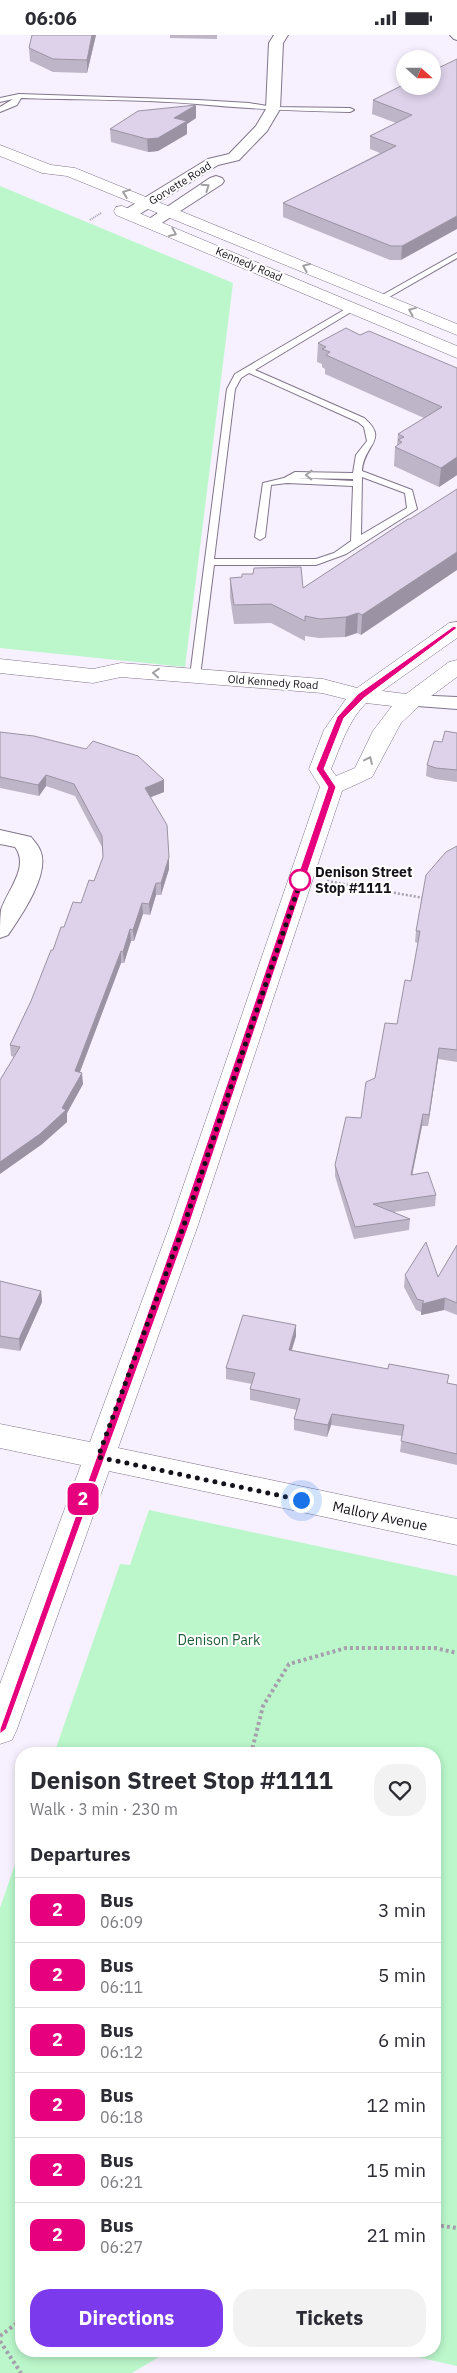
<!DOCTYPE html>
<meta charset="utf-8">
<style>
body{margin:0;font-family:"IBM Plex Sans",sans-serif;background:#f2f2f3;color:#2b2b33;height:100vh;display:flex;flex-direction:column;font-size:19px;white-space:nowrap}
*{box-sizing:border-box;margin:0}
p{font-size:16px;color:#7c7c81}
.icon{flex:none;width:28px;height:28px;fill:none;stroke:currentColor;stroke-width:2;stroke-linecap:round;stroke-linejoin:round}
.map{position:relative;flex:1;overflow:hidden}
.panel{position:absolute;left:15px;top:1712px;width:426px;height:610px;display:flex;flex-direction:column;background:#fff;border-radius:20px;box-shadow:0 2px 8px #0003}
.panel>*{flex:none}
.badge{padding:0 10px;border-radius:8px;font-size:18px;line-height:32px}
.needle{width:32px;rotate:111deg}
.buttons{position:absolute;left:396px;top:15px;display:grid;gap:10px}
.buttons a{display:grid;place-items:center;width:45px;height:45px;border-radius:50%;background:#fff;box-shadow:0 2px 8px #0003;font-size:25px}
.you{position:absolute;width:25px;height:25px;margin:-12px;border:4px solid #fff;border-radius:50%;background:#1a73e8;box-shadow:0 0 0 8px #1a73e833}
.map>.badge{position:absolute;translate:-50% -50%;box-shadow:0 0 0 2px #fff}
h2{padding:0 15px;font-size:19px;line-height:45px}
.round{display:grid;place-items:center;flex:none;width:52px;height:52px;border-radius:20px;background:#f2f2f3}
.headline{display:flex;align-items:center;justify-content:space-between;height:85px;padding:0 15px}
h1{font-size:24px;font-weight:700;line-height:38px}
.action{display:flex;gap:10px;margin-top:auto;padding:10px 15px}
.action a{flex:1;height:58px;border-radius:20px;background:#7c3aed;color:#fff;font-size:20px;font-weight:700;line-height:58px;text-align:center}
.action a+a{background:#f2f2f3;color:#2b2b33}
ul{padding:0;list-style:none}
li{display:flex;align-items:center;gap:15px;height:65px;padding:0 15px;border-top:1px solid #e1e1e2}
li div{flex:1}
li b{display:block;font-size:19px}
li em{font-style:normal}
li .badge{min-width:55px;font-weight:700;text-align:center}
.status{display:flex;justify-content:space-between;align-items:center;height:35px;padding:0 25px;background:#fff;direction:ltr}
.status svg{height:14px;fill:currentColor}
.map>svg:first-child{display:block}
.green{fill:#bbf7cb}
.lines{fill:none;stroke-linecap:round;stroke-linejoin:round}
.service-casing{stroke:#80758a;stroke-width:2}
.minor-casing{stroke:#80758a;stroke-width:2}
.tertiary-casing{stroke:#80758a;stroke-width:1}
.secondary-casing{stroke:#80758a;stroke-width:1}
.path-far2{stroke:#a6a0ac;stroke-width:2;stroke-dasharray:1 1;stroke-linecap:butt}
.path-far1{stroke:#a6a0ac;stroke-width:2.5;stroke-dasharray:2 2;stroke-linecap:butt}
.path{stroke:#a6a0ac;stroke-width:4;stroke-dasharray:3 3;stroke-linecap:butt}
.service{fill:#fff;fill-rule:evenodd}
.minor{fill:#fff;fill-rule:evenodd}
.tertiary{fill:#fff;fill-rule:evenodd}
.secondary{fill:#fff;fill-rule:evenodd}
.wall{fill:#beb5c8}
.shaded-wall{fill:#9b93a3}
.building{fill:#ddd2e9;stroke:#9b93a3}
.oneway{stroke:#a1a0a3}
.line{fill:#e6007e;stroke:#fff}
.walk{stroke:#151119;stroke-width:5;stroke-dasharray:0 9}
.stop-dot{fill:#fff;stroke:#e6007e;stroke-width:2.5}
.labels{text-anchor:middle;stroke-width:4;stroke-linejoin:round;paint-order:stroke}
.far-street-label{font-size:11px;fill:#151119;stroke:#fff}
.stop-label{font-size:14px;font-weight:bold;fill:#151119;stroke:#fff;text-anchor:start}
.street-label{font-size:14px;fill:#151119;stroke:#fff}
.park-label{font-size:14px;fill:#1f5d36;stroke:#fff}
</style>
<div class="status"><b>06:06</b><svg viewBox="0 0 49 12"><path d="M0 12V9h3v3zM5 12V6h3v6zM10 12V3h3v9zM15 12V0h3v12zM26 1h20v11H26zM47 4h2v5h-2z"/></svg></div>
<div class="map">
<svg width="457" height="2338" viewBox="0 0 457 2338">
<rect width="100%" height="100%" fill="#f7f0fe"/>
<!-- green -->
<path class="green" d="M0,151L233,248L185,632L0,613Z
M149,1475L457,1541V2331L391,2316H435V1719H54L120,1529L130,1530Z
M21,1812V2316H169L132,2338H0V1873Z"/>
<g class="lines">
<defs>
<path id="service" d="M450,0H457V5L454,4Z
M19,59L198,65L249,68L273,72L350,73L354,75L350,77C298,76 249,74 197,69C139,64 80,65 21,63L17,70L0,77V72L13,64L0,67V63Z
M457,218V223L384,265L377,263Z
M349,272L356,274L255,335L364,383C390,405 363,410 362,436L412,455L417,474L346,519L316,530H214L200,641L195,644L191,643L190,641L227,354L235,339ZM249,338L358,387L364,392L367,406L356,420L353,438L295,437L284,443L263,448L255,502L260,505L265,502L271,450L287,448L353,451L351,506L334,518L316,524H214L235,354L241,343ZM362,442L405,458L407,473L361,500ZM297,443L353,444V446Z"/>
<path id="minor" d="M274,0H288L283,8L280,74L267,96L239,125L218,130L135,182H123L121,179L123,176L208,124L229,119L256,91L266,74L269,8Z
M216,141L222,143L224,146L222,149L157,191H145L143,188L210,143Z
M411,660L457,662V674L404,670L400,666L404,662Z
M0,795L31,802C34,806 38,810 40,815C51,838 21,881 8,900L0,903C0,895 0,883 1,875C7,856 30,832 15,812L0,809Z"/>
<path id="tertiary" d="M457,587V603L382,656L406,659L449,627L457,625V642L423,667L401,688L372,742L342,756L198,1190L118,1413L457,1484V1510L109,1436L17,1694L12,1705L0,1709V1649L81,1430L0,1413V1389L90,1407L170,1190L320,752L309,734L324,695L346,664L322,658L121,642L93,648L0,638V624L93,634L121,628L323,644L357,653L449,588ZM366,668L392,671L373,696L355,733L336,741L331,734C341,710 348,686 366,668Z"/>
<path id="secondary" d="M0,110L51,130L75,133L457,289V300L67,141L42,138L0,121Z
M122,171L457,311V323L116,180L114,176L116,172Z"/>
</defs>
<!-- service casing -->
<use href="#service" class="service-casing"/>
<!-- minor casing -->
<use href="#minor" class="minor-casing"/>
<!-- tertiary casing -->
<use href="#tertiary" class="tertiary-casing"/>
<!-- secondary casing -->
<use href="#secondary" class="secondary-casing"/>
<!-- path-far2 -->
<path class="path-far2" d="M90,185L101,178"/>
<!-- path-far1 -->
<path class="path-far1" d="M327,846L424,863"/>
<!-- path -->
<path class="path" d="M251,1719L263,1671L289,1629L346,1613H435L457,1618
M435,2190L457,2193
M0,2301L21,2285
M0,2306L21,2338"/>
<!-- service -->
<use href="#service" class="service"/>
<!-- minor -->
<use href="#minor" class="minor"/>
<!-- tertiary -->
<use href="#tertiary" class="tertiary"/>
<!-- secondary -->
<use href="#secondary" class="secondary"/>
</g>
<!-- wall -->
<path class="wall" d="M96,0L87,38L53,37L30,26L29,13Z
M170,0H217V4L170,3Z
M432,51L401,225H390L283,182V168L380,118L370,114V101L396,88L372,79L373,65Z
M196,83L187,89V99L158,116L148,117L111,107L110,94Z
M360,300L457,333V440L439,452L394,431L395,412L397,411L398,399L424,383L325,339V334L322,332V329L317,327L318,308Z
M408,484L361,600L357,598L345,602L319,603L305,601V606L271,588L234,589L230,562V543L303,553Z
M0,697L164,745V757L151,762L169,834L161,860H156L150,880L143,879L134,906H131L124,928H121L80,1037L83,1049L67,1078V1087L41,1110L14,1022L11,1021L10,1010L31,966L64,892L81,868L94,846L103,822L102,812L75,761L46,751L39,761L0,753Z
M457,698V747L435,744L426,741L427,730L442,707Z
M457,811V1027L438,1024L428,1091H422L412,1139L436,1160L435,1171L394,1177L410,1184L409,1195L354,1204L335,1141V1130L361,1083L375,1043L397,989L411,946L418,908L415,907L416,896Z
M457,1210V1280L444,1275L421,1280V1277L416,1275L404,1252L405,1240L438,1242Z
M0,1246L41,1256L42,1267L20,1316L0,1313Z
M296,1290V1301L292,1315L457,1350V1430L400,1417L402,1401L331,1390L327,1402L294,1395V1384L297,1375L250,1365V1354L252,1349L226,1344V1333Z"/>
<!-- shaded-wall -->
<path class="shaded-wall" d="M92,0H96L87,38V25Z
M196,70V83L187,89V99L158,116L148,117L147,104L174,83Z
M457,181V194L401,225L402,211Z
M457,422V440L439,452L441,433Z
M457,517V535L361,600L362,580Z
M358,578L357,598L345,602L346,582Z
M46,740V751L39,761L38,750Z
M164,745V757L146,764L145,753Z
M169,822V834L161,860V848Z
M156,848V860L150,880L149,869Z
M142,868L143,879L134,906L133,895Z
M130,894L131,906L124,928L123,917Z
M121,916V928L76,1047L75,1036Z
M439,1013L438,1024L428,1091L429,1080Z
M82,1038L83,1049L67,1078V1087L41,1110L0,1139V1127L62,1073Z
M423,1079L422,1091L410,1151L411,1140Z
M41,1256L42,1267L20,1316L19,1304Z
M445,1263L444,1275L421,1280L422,1269Z
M296,1290V1301L288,1326L289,1315Z
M332,1379L331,1390L327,1402L328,1390Z"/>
<!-- building -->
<path class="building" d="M32,0H92L87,25L53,24L29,13Z
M457,24V181L402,211H391L283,168L396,111L370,101L412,80L373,65L405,49V51H432V36Z
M196,70L174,83L187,86L158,103L147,104L110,94L138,76Z
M346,293L360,300L369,296L457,333V422L441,433L395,412L402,407L398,405L404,402L398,399L442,372L326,320L330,317L322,314L326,312L318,308Z
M457,454V517L362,580L358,578L346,582L320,584L305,581V586L271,569L234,570L230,543L242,542V539H253L254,533L301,532L303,553L408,484H410Z
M445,696L457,698V735L436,733L427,730L434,706L442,707Z
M0,697L34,701L86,714L93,706L138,721L164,745L145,753L167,790L169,822L161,848H156L149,869L142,868L133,895L130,894L123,917L121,916L75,1036L82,1038L62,1073L66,1075L40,1099L0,1127V1045L20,1012L10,1010L31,966L51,915H53L61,892H64L73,867L81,868L89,845L94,846L103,822L102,801L74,749L46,740L38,750L0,742Z
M457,811V1015L439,1013L429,1080L423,1079L411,1140L428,1137L436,1160L373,1169L410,1184L355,1192L335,1130L346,1082L361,1083L366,1047L375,1043L385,988L397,989L405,945L411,946L420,896H416L426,840L446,817Z
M426,1207L438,1242L457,1210V1268L445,1263L422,1269L424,1266L417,1264L405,1240Z
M0,1246L41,1256L19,1304L0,1301Z
M243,1280L296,1290L289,1315L388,1334L389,1329L449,1340L447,1348L457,1350V1419L401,1406L404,1390L332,1379L328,1390L294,1384L300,1364L250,1354L255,1338L226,1333Z"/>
<!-- one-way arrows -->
<defs><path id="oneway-chevron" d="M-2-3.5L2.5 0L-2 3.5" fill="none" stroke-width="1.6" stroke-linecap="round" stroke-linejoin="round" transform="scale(1.25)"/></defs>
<g class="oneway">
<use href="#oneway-chevron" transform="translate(206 152) rotate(-35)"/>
<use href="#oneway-chevron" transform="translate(126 158) rotate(-159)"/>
<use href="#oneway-chevron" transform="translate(173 198) rotate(23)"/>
<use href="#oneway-chevron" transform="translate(306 232) rotate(-157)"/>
<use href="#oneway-chevron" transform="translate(412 276) rotate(-158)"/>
<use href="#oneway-chevron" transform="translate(309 440) rotate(-179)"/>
<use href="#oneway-chevron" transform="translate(156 638) rotate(-175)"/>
<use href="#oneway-chevron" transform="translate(369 725) rotate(-65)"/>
</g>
<!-- line -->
<path class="line" d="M454,591L457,593L364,663L344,683L324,734L336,752L189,1190L6,1694L0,1699V1694L179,1190L328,752L316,734L337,682L358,659Z"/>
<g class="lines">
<!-- walk -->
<path class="walk" d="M300,845L302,842L184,1190L98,1422L301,1465"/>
</g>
<!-- markers -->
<circle class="stop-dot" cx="300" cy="845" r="10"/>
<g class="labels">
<!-- far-street labels -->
<g class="far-street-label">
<text transform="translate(180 148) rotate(-32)" y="4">Gorvette Road</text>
<text transform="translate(249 229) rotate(23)" y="4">Kennedy Road</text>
<text transform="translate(273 647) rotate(4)" y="4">Old Kennedy Road</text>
</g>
<!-- stop labels -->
<g class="stop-label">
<text x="315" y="842">Denison Street<tspan x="315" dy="16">Stop #1111</tspan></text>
</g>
<!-- street labels -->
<g class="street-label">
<text transform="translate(380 1481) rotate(12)" y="5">Mallory Avenue</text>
</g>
<!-- park labels -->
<g class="park-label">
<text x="219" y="1610">Denison Park</text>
</g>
</g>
</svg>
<div class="buttons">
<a><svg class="needle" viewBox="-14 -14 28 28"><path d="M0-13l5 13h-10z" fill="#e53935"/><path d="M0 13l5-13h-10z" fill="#7c7c81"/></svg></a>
</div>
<div class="you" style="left:301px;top:1465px"></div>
<b class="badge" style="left:83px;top:1464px;background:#e6007e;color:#fff">2</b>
<section class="panel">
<div class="headline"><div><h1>Denison Street Stop #1111</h1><p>Walk · 3 min · 230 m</p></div><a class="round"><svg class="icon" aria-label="heart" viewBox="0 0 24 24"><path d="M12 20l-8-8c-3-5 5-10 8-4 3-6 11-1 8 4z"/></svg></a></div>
<h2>Departures</h2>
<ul>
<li><span class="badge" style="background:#e6007e;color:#fff">2</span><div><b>Bus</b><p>06:09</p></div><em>3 min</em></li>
<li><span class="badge" style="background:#e6007e;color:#fff">2</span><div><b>Bus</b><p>06:11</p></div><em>5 min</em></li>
<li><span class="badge" style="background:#e6007e;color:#fff">2</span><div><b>Bus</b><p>06:12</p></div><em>6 min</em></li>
<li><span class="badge" style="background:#e6007e;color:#fff">2</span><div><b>Bus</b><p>06:18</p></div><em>12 min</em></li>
<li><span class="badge" style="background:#e6007e;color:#fff">2</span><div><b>Bus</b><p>06:21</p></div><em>15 min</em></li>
<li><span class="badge" style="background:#e6007e;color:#fff">2</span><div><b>Bus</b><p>06:27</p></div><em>21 min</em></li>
</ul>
<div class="action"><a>Directions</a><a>Tickets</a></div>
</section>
</div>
